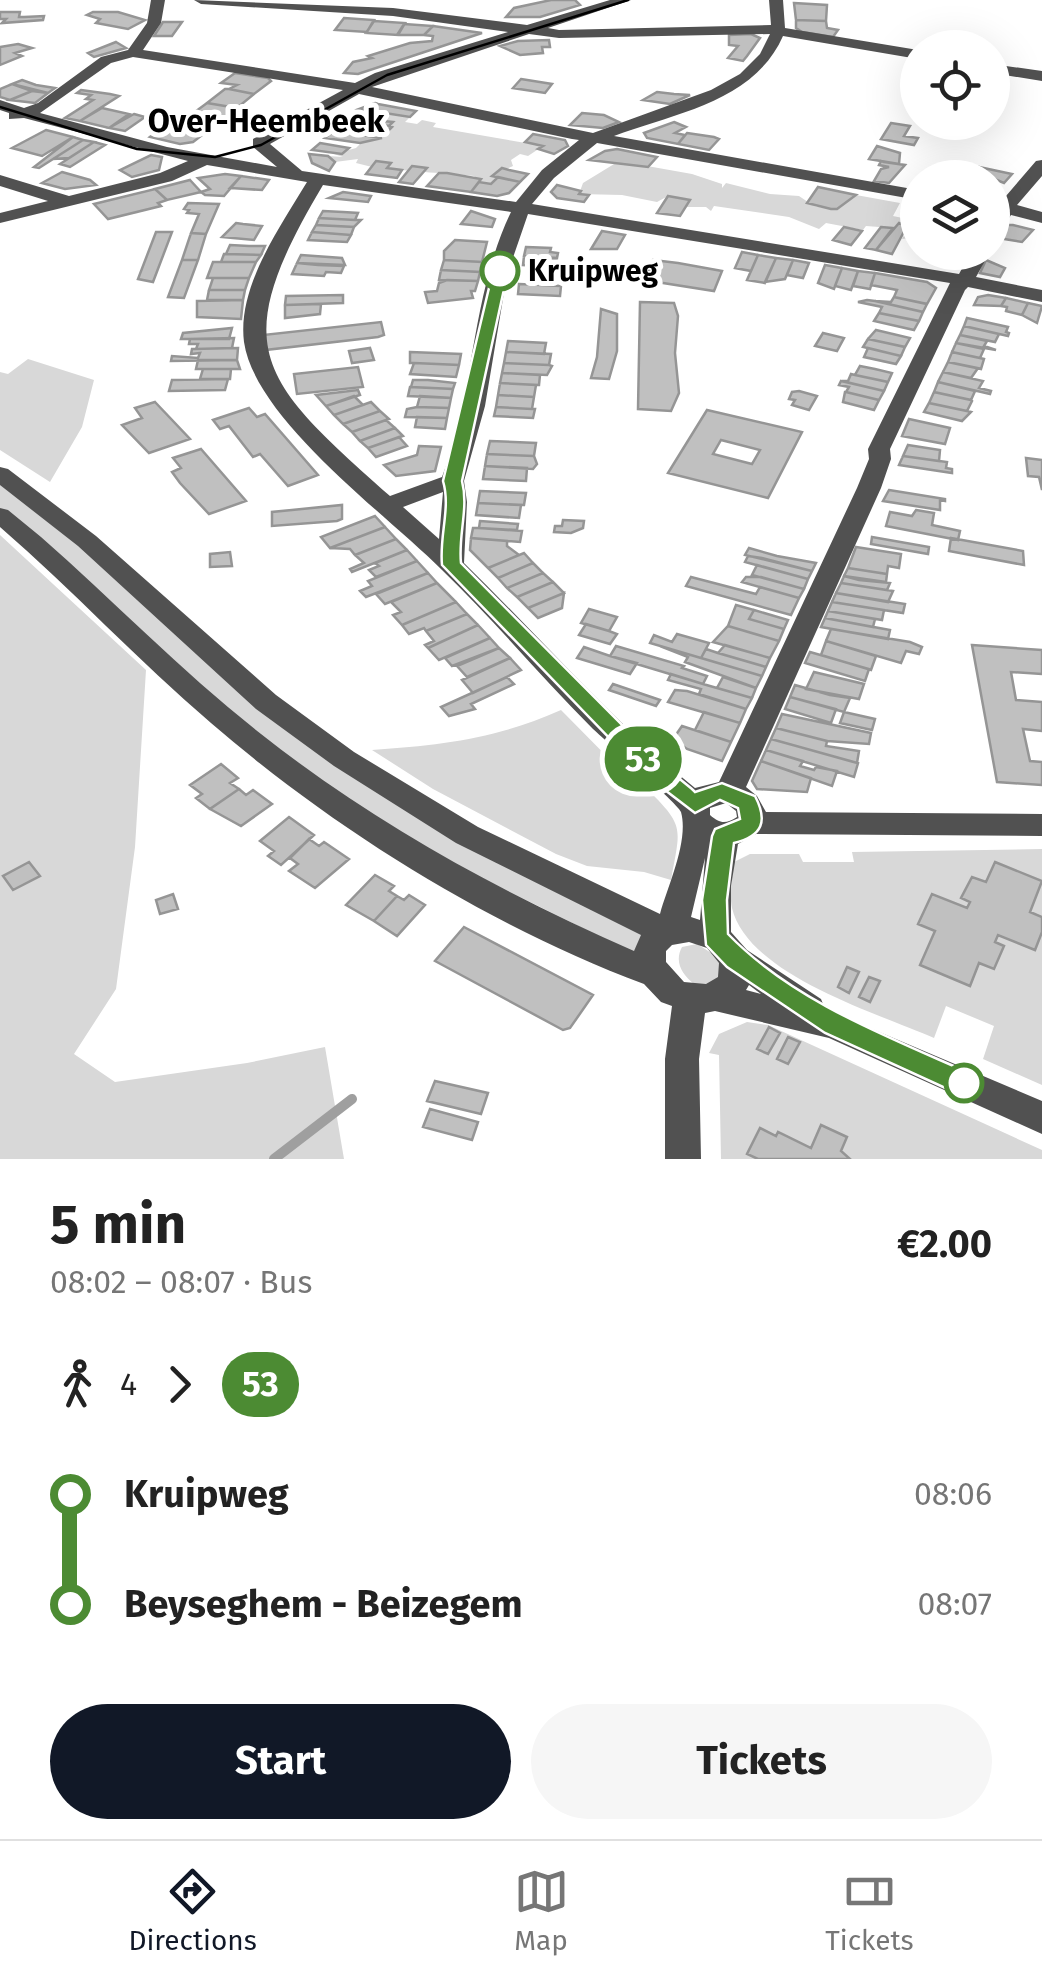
<!DOCTYPE html>
<meta charset="utf-8">
<style>
body{margin:0;font-family:"Fira Sans",sans-serif;background:#f6f6f6;color:#222;height:100vh;display:flex;flex-direction:column;font-size:38px;white-space:nowrap}
*{box-sizing:border-box;margin:0}
p{font-size:32px;color:#767676}
.icon{flex:none;width:55px;height:55px;fill:none;stroke:currentColor;stroke-width:2;stroke-linecap:round;stroke-linejoin:round}
.map{position:relative;height:1159px;overflow:hidden}
.panel{display:flex;flex-direction:column;background:#fff;flex:1}
.panel>*{flex:none}
.badge{padding:0 20px;border-radius:32px;font-size:35px;line-height:65px}
.tools{position:absolute;left:900px;top:30px;display:grid;gap:20px}
.tools a{display:grid;place-items:center;width:110px;height:110px;border-radius:50%;background:#fff;box-shadow:0 10px 40px #0002;font-size:50px}
.map>.badge{position:absolute;translate:-50% -50%;box-shadow:0 0 0 5px #fff}
.legs{display:flex;align-items:center;gap:15px;height:110px;padding:0 50px;font-size:32px}
.legs p{margin-inline-start:auto}
.headline{display:flex;align-items:center;justify-content:space-between;height:170px;padding:0 50px}
h1{font-size:55px;font-weight:700;line-height:75px}
.action{display:flex;gap:20px;margin-top:auto;padding:20px 50px}
.action a{flex:1;height:115px;border-radius:60px;background:#111827;color:#fff;font-size:40px;font-weight:700;line-height:115px;text-align:center}
.action a+a{background:#f6f6f6;color:#222}
ul{padding:0 50px;list-style:none}
li{display:flex;align-items:center;gap:35px;height:110px;font-size:38px}
li i{display:grid;place-items:center;width:15px;height:100%;margin:0 12px;background:currentColor}
li i::after{content:'';width:25px;height:25px;margin:-12px;border:8px solid;border-radius:50%;background:#fff}
li p{margin-inline-start:auto}
li:first-child i{background:linear-gradient(#0000 50%,currentColor 0)}
li:last-child i{background:linear-gradient(currentColor 50%,#0000 0)}
.dock{display:flex;justify-content:space-around;align-items:center;height:140px;border-top:2px solid #e0e0e0;background:#fff;font-size:28px;color:#767676}
.dock a{display:grid;justify-items:center;gap:5px}
.dock .active{color:#111827}
.map>svg:first-child{display:block}
.green{fill:#d8d8d8}
.lines{fill:none;stroke-linecap:round;stroke-linejoin:round}
.stream{stroke:#9f9f9f;stroke-width:10}
.building{fill:#c0c0c0;stroke:#959595;stroke-width:2.5;fill-rule:evenodd}
.minor{fill:#515151;fill-rule:evenodd}
.tram{stroke:#000;stroke-width:2.5}
.line-1{fill:#4c8b33;stroke:#fff;stroke-width:2.5}
.stop-1-dot{fill:#fff;stroke:#4c8b33;stroke-width:5}
.labels{text-anchor:middle;stroke-width:10;stroke-linejoin:round;paint-order:stroke}
.far-stop-label{font-size:30px;font-weight:bold;fill:#000;stroke:#fff;text-anchor:start}
.far-neighbourhood-label{font-size:32px;font-weight:bold;fill:#000;stroke:#fff}
</style>
<div class="map">
<svg width="1042" height="1159" viewBox="0 0 1042 1159">
<rect width="100%" height="100%" fill="#fff"/>
<!-- green -->
<path class="green" d="M390,113L410,117L405,122L417,124L422,120L436,123L433,127L543,146L528,156L520,154L511,160L513,166L493,175L498,177L491,184L479,182L474,176C440,172 419,173 387,168L390,163L372,167L356,163L358,159L335,162L328,156L343,157L334,154L356,148L364,140H380L392,127V122L383,121Z
M619,161L692,174L722,184V188L726,183L770,194L799,196L814,206L830,209H837L856,195L900,203L893,216L917,221V237L902,239L909,227L899,223L893,228L866,226L863,230L826,223L819,229L789,217L714,206L711,211L706,207H686L689,199L668,196L657,202L622,195L579,194L583,183Z
M28,359L94,380L82,427L50,482L0,450V372L8,374Z
M0,483L57,525L242,692L645,933L633,953L415,845L247,728L0,508Z
M0,535L146,670L135,847L116,989L74,1054L115,1082L247,1063L325,1047L344,1159H0Z
M561,710L641,791L647,789C686,827 680,828 671,880L644,872L587,866L556,854L433,789L372,750C443,745 496,739 561,710Z
M1042,849V1085L983,1059L994,1026L946,1006L934,1038C877,1013 748,975 732,908C729,893 732,877 734,862L750,854H799L803,862H854L852,852Z
M697,944L721,959L725,986L694,984C682,974 674,962 682,947Z
M747,1022L768,1025L1042,1150V1159H721L719,1055L709,1053L719,1034Z"/>
<g class="lines">
<!-- stream -->
<path class="stream" d="M274,1159L352,1099"/>
</g>
<!-- building -->
<path class="building" d="M575,0L580,5L540,17H506L514,8L551,0Z
M794,3L827,5L826,21L796,20Z
M0,12H20L19,17H24L44,16L43,20L2,23L6,19H0Z
M93,12H118L145,20L128,29L96,23L100,19L87,15Z
M344,18L374,20L367,32L335,30Z
M796,20L826,21L827,28L838,30L833,37L802,32L796,28Z
M374,21L405,23L398,35L366,33Z
M163,22H182L172,36H154Z
M404,24L433,26L424,35H397Z
M433,26L482,33L358,74L344,73L353,62L372,58L368,56L410,43L432,41L433,36L424,35Z
M751,34L760,38L747,56L743,61L728,58L738,46L729,45V35Z
M549,40L550,47H542L543,53L520,55L500,46L518,41Z
M116,42L126,48L94,57L88,53Z
M18,44L32,48L15,53L22,56L0,65V47Z
M235,73L268,78L271,81L254,94L229,89L237,85L221,83Z
M521,79L546,83L552,84L545,93L513,88Z
M22,80L36,85L55,88L48,93L12,84Z
M12,84L32,91L10,100L0,97V89Z
M225,89H229L254,94L237,108L207,103Z
M81,90L110,94L119,96L80,121L65,118L93,100L86,99L91,95L77,93Z
M32,91L48,93L35,103L10,100Z
M657,92L674,94L690,95L670,104L643,100Z
M207,103L237,108L219,122L188,117Z
M375,103L378,104L416,111L410,117L359,109Z
M102,108L129,114L109,128L80,121Z
M354,113L385,118L383,121L393,122L389,126L345,120Z
M582,113L604,115L619,122L603,128L570,125Z
M134,114L145,117L125,131L109,128Z
M199,118L219,122L193,142L180,144L150,137L168,123L186,126Z
M345,120L389,126L392,127L385,134L338,127Z
M674,122L686,127L675,133L685,135L678,144L647,138L644,133Z
M891,123L910,126L904,136L918,138L914,145L881,139Z
M46,130L73,137L42,156L12,148Z
M334,131L382,138L360,143L325,138Z
M687,133L714,137L719,139L709,150L678,144Z
M533,134L565,140L568,146L554,154L538,149L543,146L525,142Z
M73,137L83,140L39,168L34,167Z
M83,140L94,142L69,158L53,159Z
M94,142L105,145L70,167L60,164Z
M320,143L349,148L342,154L312,150Z
M877,146L900,153L899,164L869,159Z
M617,149L657,157L648,167L589,160L605,151Z
M309,154L328,156L335,162L329,171L312,163Z
M151,155L162,157L159,170L132,177L120,170Z
M376,161L391,163L387,168L402,170L397,178L366,174Z
M881,161L884,162L905,165L889,183L874,181L881,169L889,167L879,165Z
M412,166L427,168L413,184L399,182Z
M979,167L1012,174L1004,183L992,178L965,176L974,174Z
M502,168L509,170L528,174L520,182L492,176Z
M62,172L90,180L96,185L65,189L42,183Z
M439,173H447L481,179L471,192L427,186Z
M225,174L241,176L224,196L205,195L201,192L210,189L198,178Z
M241,176L269,180L262,190L230,188Z
M498,177L520,182L509,193L497,196L471,192L479,182L491,184Z
M190,180L201,192L167,200L155,189Z
M557,185L581,191L579,194L589,195L584,202L557,198L551,192Z
M818,187L856,195L837,209H831L807,203Z
M155,189L167,200L158,203L161,206L108,219L94,204Z
M343,192L371,196L368,202L329,198Z
M668,196L690,200L680,216L657,213Z
M188,203L219,204L206,234L191,233L199,214L187,213L189,210L184,209Z
M323,211L343,212L358,213L355,220L319,218Z
M471,211L495,219L492,227L461,224Z
M319,218L355,220H361L354,227L316,225Z
M236,223L243,224L262,226L254,240L222,237Z
M899,223L907,226L892,254L876,250Z
M316,225L354,227L351,235L312,232Z
M1005,225H1013L1033,230L1022,242L998,238Z
M844,227L862,231L851,245L833,240Z
M881,227L893,228L876,250L865,248Z
M602,231L625,235L617,249H591Z
M156,232H172L153,282L138,279Z
M312,232L351,235L347,242L308,240Z
M191,233L206,234L198,260H182Z
M455,240L487,242L482,262L444,260V251Z
M230,245L249,246H265L261,255L226,254Z
M526,247L551,248L550,252L558,253L557,258L524,256Z
M742,252L758,255L751,271L735,268Z
M224,254H226L261,255L256,262H221Z
M301,255L342,258L345,265L297,263Z
M758,255L776,258L765,283L747,280Z
M524,256L557,258L556,267L523,265Z
M776,258L793,260L785,279L765,282Z
M182,260H198L184,298L168,297Z
M444,260L482,262L480,272L441,270Z
M653,260L678,263L722,271L714,291L644,280Z
M793,260L809,263L803,278L787,275Z
M986,260L1005,268L1000,277L980,273Z
M213,262H256L249,278H207Z
M297,263L318,265L344,266L341,273L326,272L324,276L292,274Z
M825,265L842,268L834,289L818,283Z
M842,268L858,271L851,290L835,286Z
M441,270L480,272L478,281L439,280Z
M858,271L875,273L870,289L853,286Z
M875,273L927,282L936,288L927,304L894,297L897,290L871,285Z
M213,278H249L245,290H209Z
M447,280L478,281L475,291H471L473,298L428,303L425,292L437,291L439,283Z
M519,284L561,286L560,296L518,294Z
M209,290H245L243,300H207Z
M343,295V303L285,305L286,296Z
M988,295L1006,298L1001,306L974,305L978,297Z
M894,297L927,304L923,312L875,301L891,302Z
M1006,298L1028,303L1022,315L1006,311L1007,307L1001,306Z
M243,300L241,319L197,317V301Z
M867,300L875,301L923,312L919,321L879,313L882,307L858,302Z
M640,302L674,303L678,316L675,353L679,393L671,411L638,409Z
M1028,303L1042,306L1037,323L1022,315Z
M321,304L320,314L285,318V305Z
M601,309L617,314V351L609,379L591,378L597,357Z
M879,313L919,321L914,330L874,321Z
M967,318L1008,327L1006,332L1009,333L1008,336L964,326Z
M381,322L384,335L378,337L265,350L263,335Z
M964,326L999,334L995,342L960,335Z
M232,328L229,339H181L183,333Z
M876,330L910,338L905,347L868,339Z
M823,333L844,338L837,351L815,346Z
M960,335L987,341L984,346L996,350L956,343Z
M234,338L232,348L196,349L198,344H189L190,339Z
M868,339L905,347L901,356L863,347Z
M508,341L546,343L544,354L506,352Z
M956,343L984,349L980,358L952,352Z
M238,348L237,360L171,361L172,356L198,358L200,353L191,354L192,349Z
M370,348L374,360L352,363L349,351Z
M868,348L901,356L896,364L864,357Z
M410,352L461,354L459,365L414,363H410Z
M506,352L551,354L549,365L504,363Z
M952,352L980,358L984,359L981,369L948,362Z
M198,360H237L240,369H196Z
M948,362L978,368L971,378L943,372Z
M414,363L459,365L456,377L410,374Z
M504,363L549,365L552,366L547,375L502,373Z
M860,366L875,369L892,373L888,382L855,375Z
M358,367L363,387L297,394L294,374Z
M203,369H231L230,379H200Z
M943,372L983,381L979,388L991,391L990,394L938,382Z
M502,373L540,375L539,385L500,383Z
M851,374L855,375L888,382L884,391L842,381H848Z
M228,379L225,390L169,391L172,380Z
M413,380H428L455,383L453,389L411,387Z
M841,381L867,387L884,391L879,400L850,393L846,392L849,387L839,385Z
M938,382L975,391L971,400L934,392Z
M500,383L536,385L534,397L498,395Z
M410,387H411L453,389L451,398L408,396Z
M358,390L360,395L326,406L316,395Z
M799,391L817,396L809,410L792,405L795,400L789,399L792,392Z
M845,392H846L879,400L874,410L843,402Z
M934,392L971,400L972,401L967,411L929,403Z
M498,395L534,397L532,409L496,407Z
M354,396L363,405L334,415L326,406Z
M420,396L451,398L449,408L417,407Z
M155,402L190,439L149,453L122,425L142,418L135,408Z
M371,402L380,411L343,424L334,415Z
M929,403L967,411L971,412L962,421L924,412Z
M417,407L449,408L447,418L405,417L407,409Z
M496,407L532,409H535L533,418L494,416Z
M249,408L257,417L265,414L318,475L288,486L260,454L253,457L229,426L220,429L213,420Z
M707,410L802,432L768,498L668,473ZM721,440L760,450L752,464L713,454Z
M380,411L389,419L352,432L343,424Z
M417,417L447,418L445,429L415,427Z
M909,419L950,428L945,444L902,436Z
M386,420L395,428L360,441L352,432Z
M395,428L403,436L368,448L360,441Z
M399,437L407,446L376,457L368,448Z
M490,441L536,443L534,456L487,454Z
M908,445L940,450L939,461L903,456Z
M419,446L441,447L435,471L396,476L384,465L417,455Z
M201,449L246,501L209,514L180,483L172,472L181,468L173,458Z
M487,454L534,456L537,464L533,469L485,466Z
M903,456L947,462L946,468L952,469V473L899,465Z
M1026,458L1042,460V490L1039,477L1028,476Z
M485,466L527,468L526,481L483,479Z
M889,490L945,499V501L940,500V510L883,501Z
M480,491L526,493L524,505L478,503Z
M478,503L521,505L519,518L476,515Z
M342,505V519L337,521L272,526V512Z
M916,510L934,513L932,525L960,531L958,540L886,526L890,512L912,516Z
M375,516L385,527L330,548L321,537Z
M563,520L584,521L583,528L571,533L554,532L555,526H562Z
M480,521L518,524L517,530L479,528Z
M385,527L396,539L355,555L350,549L330,548Z
M473,528H479L522,531L520,542L471,538Z
M872,537L929,547L928,554L871,544Z
M471,538L507,541V546L519,555L488,568L470,550Z
M951,538L1023,551L1024,565L949,551Z
M396,539L407,550L352,572L350,569L364,563L355,555Z
M856,547L901,554L899,568L888,566L887,574L848,568Z
M749,548L777,556L816,563L812,571L745,555Z
M407,550L417,561L376,577L369,570L379,566L375,563Z
M230,552L232,566L210,567V554Z
M524,553L533,563L498,578L488,568Z
M748,556L762,558L812,571L808,579L745,562Z
M417,561L428,573L366,597L360,591L372,586L368,581Z
M533,563L543,573L507,588L498,578Z
M757,565L808,579L804,589L752,575Z
M848,568L887,574L886,582L844,576Z
M428,573L437,583L385,604L376,594Z
M543,573L553,582L517,597L507,588Z
M844,576L859,580L890,583L887,590L841,583Z
M691,577L756,594L760,587L799,598L791,615L686,586Z
M746,577H761L804,589L799,598L742,582Z
M553,582L564,593L528,608L517,597Z
M437,583L456,602L402,625L393,615L401,612L391,602Z
M841,583L887,590L893,591L888,602L836,593Z
M564,593L562,608L538,618L528,608Z
M836,593L905,604L903,613L832,602Z
M456,602L467,614L426,631L424,628L409,634L402,625Z
M832,602L884,610L882,620L828,611Z
M736,605L754,610L749,619L784,629L779,641L728,626Z
M589,609L617,617L609,631L581,623Z
M754,610L788,620L784,629L749,619Z
M828,611L875,619L873,627L825,618Z
M467,614L478,625L428,648L425,645L434,641L426,631Z
M825,618L890,630L888,639L821,627Z
M586,624L609,631L617,634L610,644L579,635Z
M478,625L490,638L439,660L428,648Z
M728,626L779,641L770,658L713,642Z
M831,629L910,642L922,647L919,654L906,651L901,663L826,641Z
M677,634L709,643L701,658L650,643L654,635L672,642Z
M490,638L499,648L452,666L445,658Z
M826,641L876,656L871,670L821,655Z
M725,645L770,658L766,667L718,653Z
M972,645L1042,650V674L1011,672L1016,700L1042,702V731L1023,729L1030,761L1042,762V785L997,782Z
M616,646L684,666L682,668L707,676L703,684L610,656Z
M660,646L701,658L762,676L756,688L685,662L688,657Z
M584,647L610,656L637,663L630,674L577,658Z
M499,648L510,658L467,677L457,666Z
M706,649L718,653L766,667L762,676L701,658Z
M810,652L869,669L865,681L805,663Z
M510,658L521,670L473,693L462,680Z
M814,672L864,684L859,699L806,689Z
M671,674L703,684L752,698L746,709L699,694L701,689L668,680Z
M507,677L514,684L471,704L475,709L449,716L441,707Z
M723,677L756,688L752,698L717,688Z
M613,684L660,700L656,706L609,690Z
M795,685L830,695L850,698L844,712L790,697Z
M675,690L687,691L746,709L740,723L668,702Z
M790,697L836,709L831,723L785,709Z
M704,712L740,723L731,742L695,730Z
M844,712L875,719L872,730L840,723Z
M782,714L871,733L869,744L827,741L776,728Z
M682,726L731,742L722,761L687,749L673,739Z
M776,728L827,741L826,746L859,751L857,763L771,739Z
M771,739L858,763L854,777L766,750Z
M766,750L803,761L800,766L814,770L816,767L837,771L832,786L761,761Z
M761,761L811,778L807,792L757,789L752,781Z
M221,764L238,778L230,783L239,789L210,809L196,798L202,794L190,785Z
M239,789L246,795L253,790L272,804L241,826L210,809Z
M289,817L314,835L281,865L268,856L274,851L260,841Z
M309,839L319,846L324,842L349,859L315,888L289,871L298,864L290,858Z
M29,862L40,876L13,890L3,876Z
M995,862L1042,881L1030,912L1042,917V932L1035,950L998,935L995,942L1004,946L994,969L979,963L970,986L920,965L935,931L918,924L932,894L967,908L970,902L961,898L972,877L986,882Z
M375,875L394,886L389,891L397,896L374,921L346,905Z
M173,894L178,909L160,914L156,900Z
M409,895L425,905L397,936L374,921L397,896L404,900Z
M464,927L593,995L570,1028L563,1030L435,961Z
M847,967L859,972L849,993L838,987Z
M869,977L880,981L870,1002L859,997Z
M769,1027L780,1033L768,1054L757,1049Z
M788,1037L800,1042L788,1064L777,1059Z
M435,1081L488,1093L481,1114L427,1101Z
M430,1109L478,1122L472,1140L423,1127Z
M821,1125L847,1137L841,1151L850,1159H758L747,1154L760,1128L776,1136L778,1132L811,1148Z"/>
<g class="lines">
<!-- minor -->
<path class="minor" d="M151,0H165L161,23L143,50L355,83L375,73L508,32L393,16L201,4L194,0L393,8L527,25L610,0H631L548,28L559,30L771,25L769,0H783L785,28L918,50V59L783,36C754,102 675,113 614,136L918,190V200L597,143L554,178L532,204L959,274L971,252H990L976,277L1042,290V302L968,287L965,290L890,449L891,459L881,488L746,787L757,796L766,812L1042,814V836L756,834L738,844L731,886V932L747,950L821,999L825,1009L1042,1101V1134L829,1038L715,1011L705,1013L699,1059L701,1159H665V1059L672,1006L661,1002L644,984C490,926 336,831 211,723C138,661 73,590 0,527V508L8,510L41,537C115,602 183,673 261,734C375,824 502,893 634,951L641,935L456,843L334,766L256,709L78,546L0,485V467L8,469L96,536L276,695L354,752L478,827L660,914C668,885 689,841 681,812C678,804 606,741 593,729C541,677 494,620 441,569C387,515 255,419 244,342C237,287 280,227 307,182L207,165L172,181L0,223V213L48,201L0,186V175L69,196L160,173L188,161L24,118L9,119V113L0,110V100L24,108L38,103L101,57L128,50L147,23ZM529,34L559,38L770,34L760,54L740,74L711,90L593,133L372,87ZM133,57L343,90L253,139V147L277,167L167,147L40,113L111,63ZM359,94L572,139L579,140L542,170L516,202L302,171L270,144ZM323,185L511,212C471,295 475,391 442,477L390,496C257,378 226,348 323,185ZM528,214L950,283L868,449L869,459L857,488L719,782L695,788C611,720 541,638 464,563L467,502L464,481L485,406L507,275ZM443,492L439,539L403,507ZM726,803L736,811L737,817C726,824 720,824 710,815V808ZM705,858L700,920L691,917ZM689,942L707,948L719,963L718,977L706,984L684,982L666,962V951L672,945ZM749,985L761,994L746,990Z
M992,64L1042,71V81L992,73Z
M1042,160V176L1017,205L1042,212V223L1011,215L998,235L992,236V204L1000,203L1036,161Z"/>
<!-- tram -->
<path class="tram" d="M0,107L137,149L215,157L261,145L387,75L628,0"/>
</g>
<!-- line-1 -->
<path class="line-1" d="M500,266L508,271L462,481C469,508 458,535 461,563L659,762L692,789L695,792L722,783L755,796C768,821 763,836 734,843L727,900L728,934C794,1002 889,1037 974,1075L977,1083L974,1092L964,1095L954,1092L825,1033L727,967L706,945L702,900L712,836L715,829L740,819L738,808L720,800L695,813L644,774L442,565C439,536 451,508 443,481L493,271Z"/>
<!-- markers -->
<g class="stop-1-dot">
<circle cx="500" cy="271" r="18"/>
<circle cx="964" cy="1083" r="18"/>
</g>
<g class="labels">
<!-- far-stop labels -->
<g class="far-stop-label">
<text x="528" y="281">Kruipweg</text>
</g>
<!-- far-neighbourhood labels -->
<g class="far-neighbourhood-label">
<text x="266" y="132">Over-Heembeek</text>
</g>
</g>
</svg>
<div class="tools">
<a><svg class="icon" aria-label="locate" viewBox="0 0 24 24"><circle cx="12" cy="12" r="6"/><path d="M12 2v4M12 18v4M2 12h4M18 12h4"/></svg></a>
<a><svg class="icon" aria-label="layers" viewBox="0 0 24 24"><path d="M12 4l9 5-9 5-9-5zM3 14l9 5 9-5"/></svg></a>
</div>
<b class="badge" style="left:643px;top:759px;background:#4c8b33;color:#fff">53</b>
</div>
<section class="panel">
<div class="headline"><div><h1>5 min</h1><p>08:02 – 08:07 · Bus</p></div><b>€2.00</b></div>
<div class="legs"><svg class="icon" aria-label="walk" viewBox="0 0 24 24"><circle cx="13" cy="4" r="2"/><path d="M13 8l-2 6 4 7M11 14l-3 7M7 12l3-4h3l4 4"/></svg>4<svg class="icon" aria-label="forward" viewBox="0 0 24 24"><path d="M9 5l7 7-7 7"/></svg><b class="badge" style="background:#4c8b33;color:#fff">53</b></div>
<ul>
<li><i style="color:#4c8b33"></i><b>Kruipweg</b><p>08:06</p></li>
<li><i style="color:#4c8b33"></i><b>Beyseghem - Beizegem</b><p>08:07</p></li>
</ul>
<div class="action"><a>Start</a><a>Tickets</a></div>
</section>
<nav class="dock">
<a class="active"><svg class="icon" aria-label="directions" viewBox="0 0 24 24"><path d="M12 3l9 9-9 9-9-9zM9 14v-3h6M13 9l2 2-2 2"/></svg>Directions</a>
<a><svg class="icon" aria-label="map" viewBox="0 0 24 24"><path d="M3 6l6-2 6 2 6-2v14l-6 2-6-2-6 2zM9 4v14M15 6v14"/></svg>Map</a>
<a><svg class="icon" aria-label="tickets" viewBox="0 0 24 24"><path d="M3 7h18v10H3zM15 7v10"/></svg>Tickets</a>
</nav>
